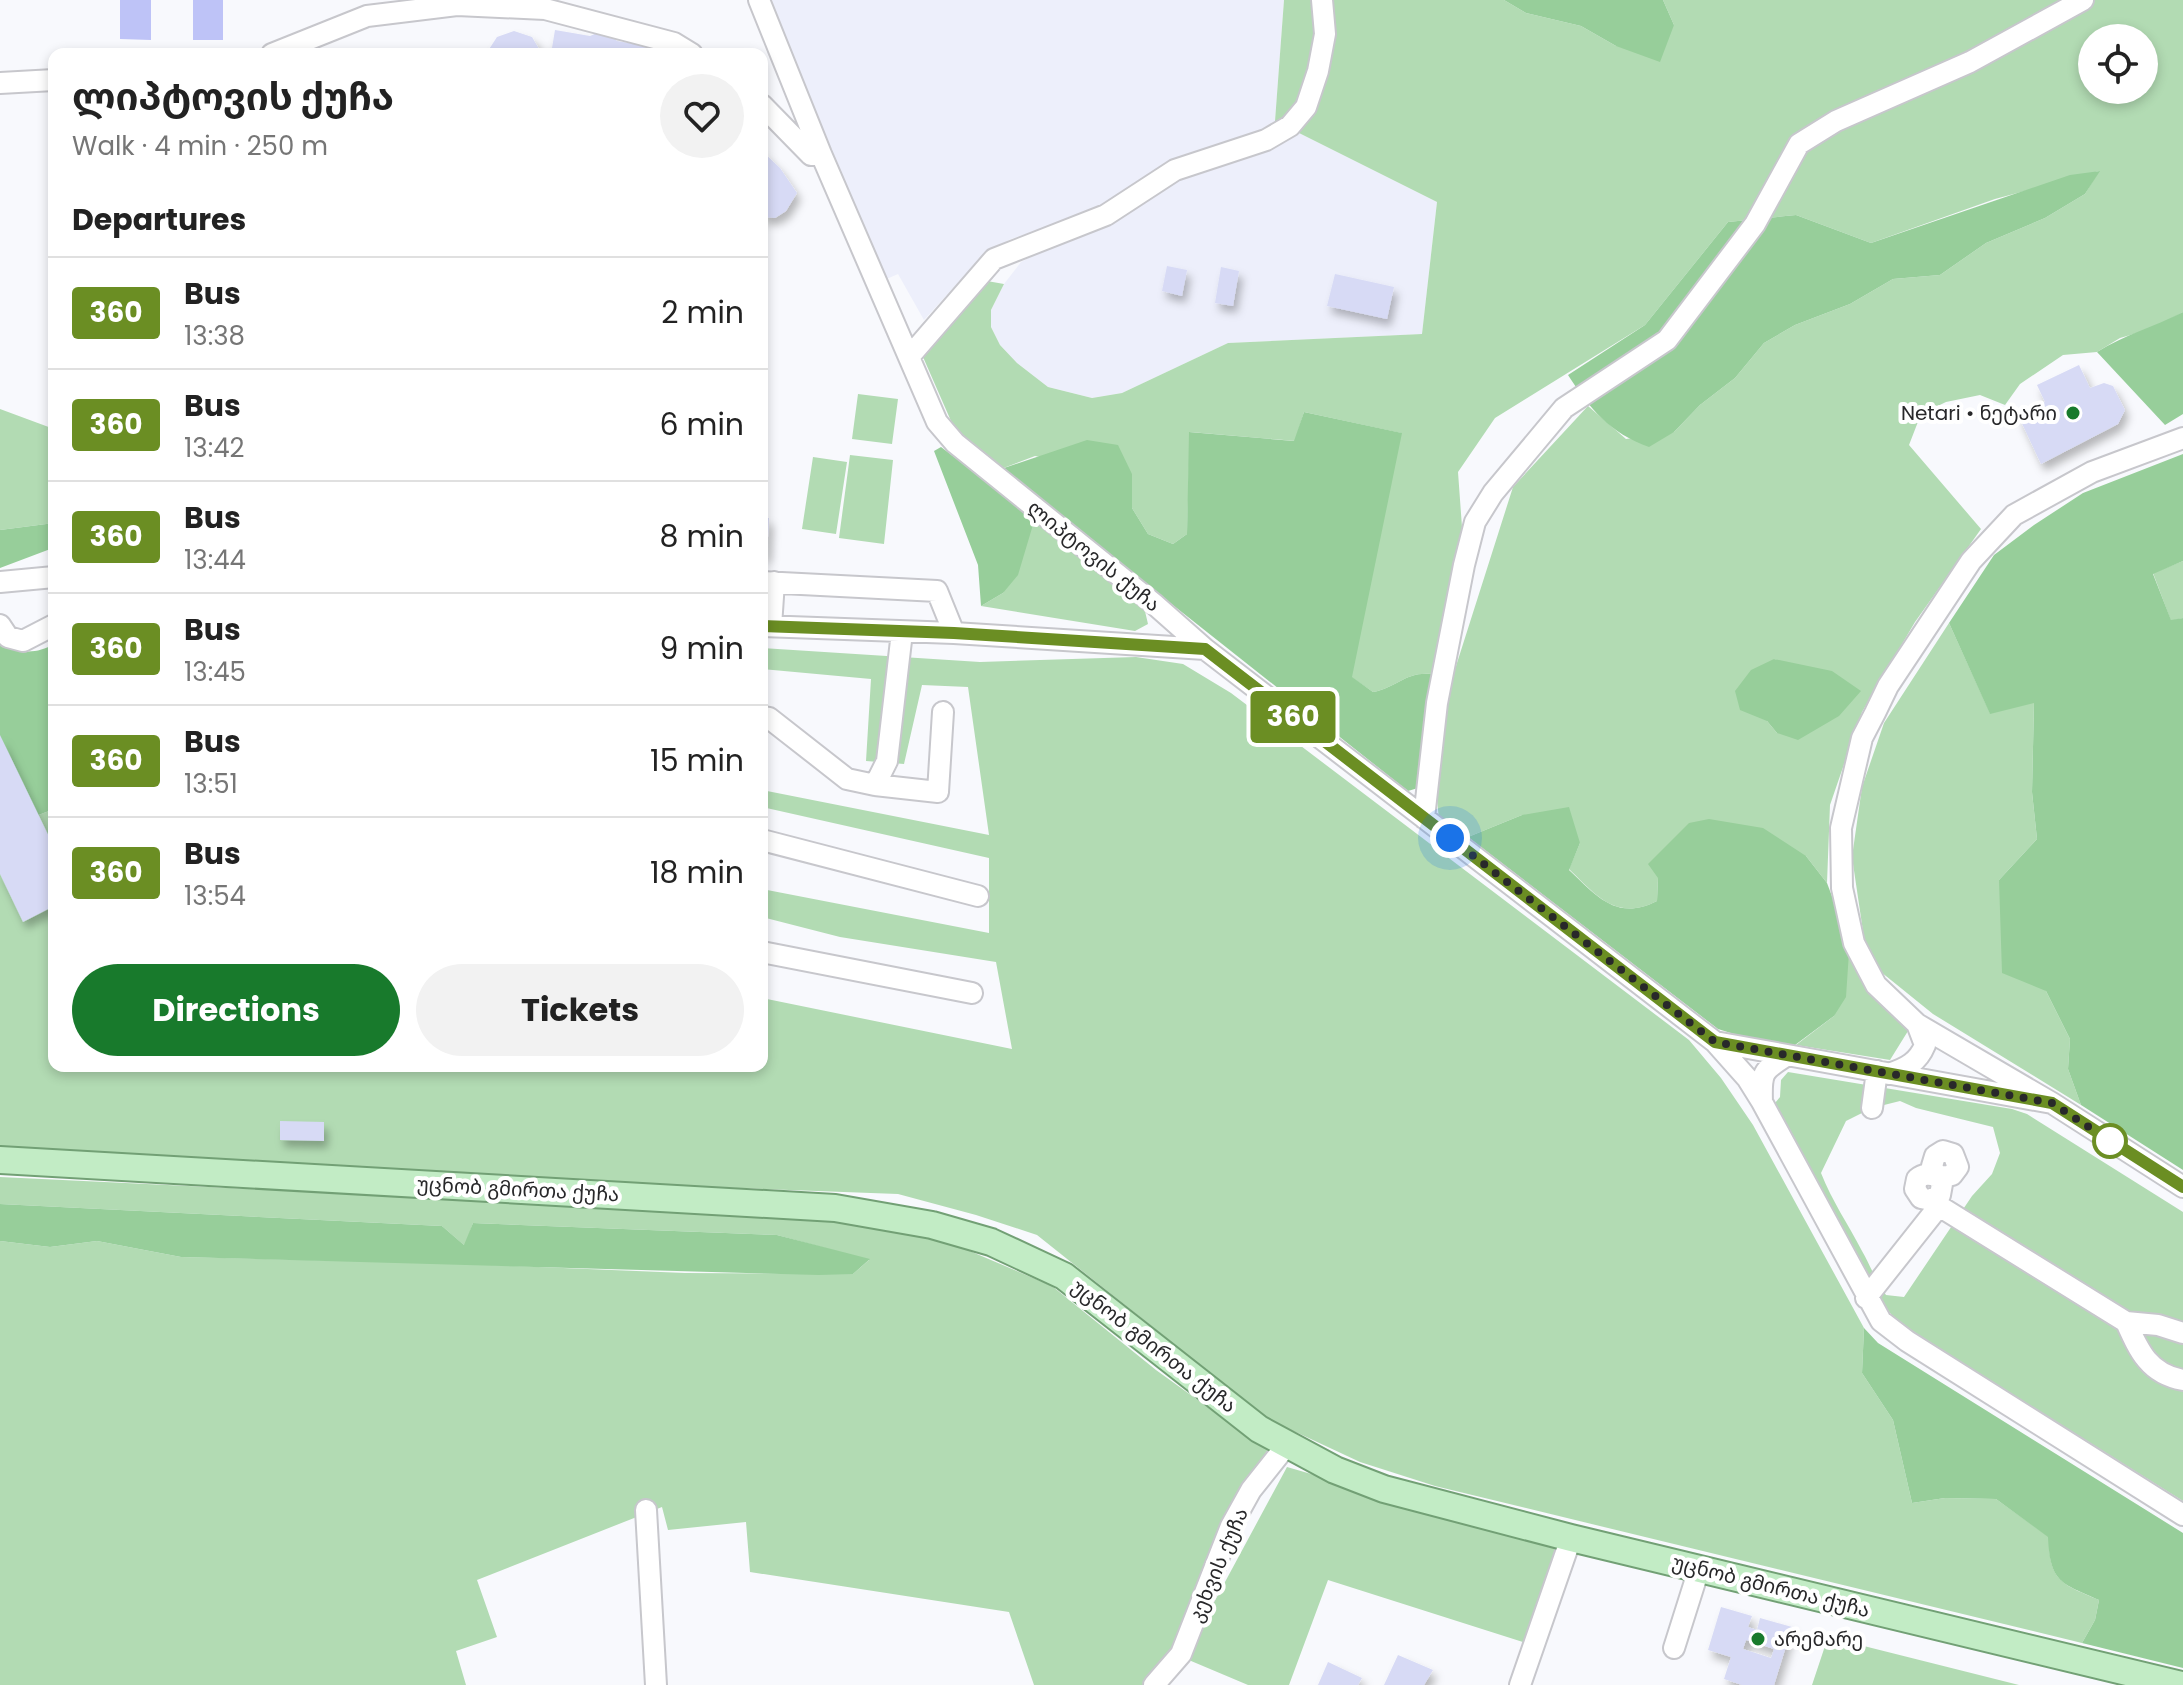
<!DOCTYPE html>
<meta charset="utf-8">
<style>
body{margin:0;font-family:Poppins,"Noto Sans Georgian",sans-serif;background:#f2f2f2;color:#222;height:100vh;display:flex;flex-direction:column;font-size:30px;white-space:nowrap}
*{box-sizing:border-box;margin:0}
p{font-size:26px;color:#767676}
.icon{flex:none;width:44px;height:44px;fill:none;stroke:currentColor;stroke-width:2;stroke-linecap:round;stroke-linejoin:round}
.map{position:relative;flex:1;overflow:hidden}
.details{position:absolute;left:48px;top:48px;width:720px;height:1024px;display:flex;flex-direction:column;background:#fff;border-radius:16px;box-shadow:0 4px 12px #0003}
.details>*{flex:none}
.badge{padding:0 16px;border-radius:6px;font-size:28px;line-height:52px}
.controls{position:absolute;left:2078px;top:24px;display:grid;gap:16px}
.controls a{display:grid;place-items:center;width:80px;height:80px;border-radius:50%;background:#fff;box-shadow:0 4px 12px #0003;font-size:40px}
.you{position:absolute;width:40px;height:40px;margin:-20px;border:6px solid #fff;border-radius:50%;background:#1a73e8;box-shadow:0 0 0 12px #1a73e833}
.map>.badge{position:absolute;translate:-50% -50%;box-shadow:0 0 0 4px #fff}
h2{padding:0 24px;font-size:30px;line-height:72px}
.round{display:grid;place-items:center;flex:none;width:84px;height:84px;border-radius:42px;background:#f2f2f2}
.head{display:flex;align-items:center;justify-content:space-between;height:136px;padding:0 24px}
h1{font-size:38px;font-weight:700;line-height:60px}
.action{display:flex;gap:16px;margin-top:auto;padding:16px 24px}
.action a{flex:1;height:92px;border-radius:48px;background:#187a2c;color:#fff;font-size:32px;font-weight:700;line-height:92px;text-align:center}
.action a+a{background:#f2f2f2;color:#222}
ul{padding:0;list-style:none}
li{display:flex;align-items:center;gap:24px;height:112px;padding:0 24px;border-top:2px solid #e0e0e0}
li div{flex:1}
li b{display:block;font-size:30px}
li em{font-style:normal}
li .badge{min-width:88px;font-weight:700;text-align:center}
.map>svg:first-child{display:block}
.built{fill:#edeffb}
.green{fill:#b2dbb3;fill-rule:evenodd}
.forest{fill:#97ce9a}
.water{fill:#bec3f7}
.building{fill:#d7daf5;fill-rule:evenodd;filter:url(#shadow)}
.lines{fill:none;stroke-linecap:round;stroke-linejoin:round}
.minor-casing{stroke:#c7c7cc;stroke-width:24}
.major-casing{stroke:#72a075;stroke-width:30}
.minor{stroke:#fff;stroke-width:20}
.major{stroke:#c2ecc5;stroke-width:26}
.line-casing{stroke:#fff;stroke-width:18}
.line{stroke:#6b8e23;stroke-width:12}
.walk{stroke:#28282a;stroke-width:8;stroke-dasharray:0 14.4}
.poi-dot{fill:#187a2c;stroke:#fff;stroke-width:3}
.stop-dot{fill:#fff;stroke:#6b8e23;stroke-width:4}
.labels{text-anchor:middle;stroke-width:8;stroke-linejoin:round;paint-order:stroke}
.poi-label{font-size:20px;fill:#28282a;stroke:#fff;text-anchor:end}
.street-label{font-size:20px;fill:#28282a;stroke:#fff}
</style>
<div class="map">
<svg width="2183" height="1685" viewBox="0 0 2183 1685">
<defs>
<filter id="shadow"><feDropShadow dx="4" dy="7" stdDeviation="4" flood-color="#0004"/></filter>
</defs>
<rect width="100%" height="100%" fill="#f8f9fd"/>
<!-- built -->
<path class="built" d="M747,0H1284L1275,121L1437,202L1422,334L1228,343L1122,393L1092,398L1048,387L1017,363L1000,345L991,327V310L1004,284L1021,262L1052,246L1044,228L1011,239L985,253L924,320L898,274L882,281L799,78L782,85Z"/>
<!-- green -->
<path class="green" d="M1284,0H1504L1526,13L1581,26L1616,46L1674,25L1663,0H2183V312L2151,329L2120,338L2097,352L2063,355L2020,384L2005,405L1980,395L1946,402L1921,414L1909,445L1981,529L1915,622L1862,712L1830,805L1827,883L1806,856L1658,878L1657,901C1616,922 1596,895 1569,869L1580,843L1522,815L1468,837L1439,819L1437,800L1450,685L1513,487L1588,406L1626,439L1674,432L1700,405L1735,378L1764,343L1795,325L1850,304L1893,279L1940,275L1986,243L2045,218L2085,194L2099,171L1995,199L1871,243L1796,215L1728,222L1645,325L1495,418L1458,472L1462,527L1432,674C1406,671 1398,687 1373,692L1351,677L1401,433L1304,412L1295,441L1190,432L1187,534L1173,544L1148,534L1132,508V474L1035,456L1001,469L958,437L923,357L987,281L1004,284L991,310V327L1000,345L1017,363L1048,387L1092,398L1122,393L1228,343L1422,334L1437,202L1275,121ZM2092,38H2144V90H2092ZM1774,659L1796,666L1777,733L1767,721Z
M858,394L898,399L892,444L852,439Z
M0,409L54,429V523L0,530Z
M850,455L893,460L884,544L839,538Z
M813,457L847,462L836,534L802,529Z
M1035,518L1144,607L1148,624L1135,631L981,606L1003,593Z
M2183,561V618L2171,621L2153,573Z
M1949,623L1990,713L2034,702L2032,792L2037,839L1999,880L2046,991L2070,1039L2068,1069L2081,1105L1933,1014L1881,972L1864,938L1852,857L1862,787L1884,723Z
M762,648L980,662L1136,657L1183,664L1231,693L1689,1040L1721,1078L1753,1125L1864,1328L1862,1373L1893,1420L1912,1503L1945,1498L1996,1499L2049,1537C2049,1582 2062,1584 2099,1600L2095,1620L2082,1643L1435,1486L1360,1462L1268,1419L1037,1235L976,1215L898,1194L682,1186L0,1146V830L54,809V1066H762V998L1012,1049L996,962L840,937L762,917V889L989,933V858L762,807V790L989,835L968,687L922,685L904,764L866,761L871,679L762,669Z
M1849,952L1868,990L1908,1031L1890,1060L1796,1045L1834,1016Z
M1788,1072L2012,1109L2027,1114L2183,1212V1501L1912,1332L1894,1318L1880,1300L1775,1103L1780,1097L1781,1080ZM1900,1101L1916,1108L1993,1127L2000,1153L1992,1174L1972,1196L1904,1297L1886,1295C1876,1281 1870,1265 1862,1251C1848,1224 1832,1201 1821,1173L1846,1121L1872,1108Z
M0,1177L780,1214L906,1232L958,1246L1052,1286L1156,1370L1270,1452L1175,1650L1144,1685H1034L1009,1612L750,1572L746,1522L668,1530L662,1507L477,1580L497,1637L456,1651L466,1685H0V1241L50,1247L97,1241L181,1257L442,1263L685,1273L853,1274L869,1260L777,1235L473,1223L465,1246L442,1226L0,1204Z
M1287,1467L1556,1545L1529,1644L1328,1580L1289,1685H1248L1184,1658Z
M1828,1637L2019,1685H1812Z"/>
<!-- forest -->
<path class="forest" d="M1504,0H1663L1674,25L1660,62L1616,46L1581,26L1526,13Z
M2100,171L2085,194L2045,218L1986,243L1940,275L1893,279L1850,304L1795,325L1764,343L1735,378L1700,405L1674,432L1649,447C1610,433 1590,409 1568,375L1645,325L1728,222L1796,215L1871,243L2070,175Z
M2183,312V414L2165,425L2097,352C2124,335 2154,327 2183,312Z
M1304,412L1402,433L1352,677L1373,692C1398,687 1406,671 1432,674L1422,779L1418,788L1408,791L1001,469L1087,440L1118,445L1132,474V508L1148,534L1173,544L1187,534L1189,432L1294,441Z
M941,447L1035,518L1018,575L1003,593L981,606L978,565L934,451Z
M2183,454V561L2153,574L2171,620L2183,618V1170L2081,1105L2068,1069L2070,1039L2046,991L2002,973L1999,880L2037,839L2032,792L2034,703L1990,714L1949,623L1994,555L2034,525L2083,493Z
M54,523L53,548L0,568V530Z
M0,643C17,653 36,655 54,644V809L0,830Z
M1774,659L1832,671L1861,691L1839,716L1798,740L1777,733L1767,721L1740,710L1735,691L1751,670Z
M1569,807L1580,843L1569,870C1596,895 1616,922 1657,901L1658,878L1648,864L1689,823L1709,819L1763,828L1806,856L1827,883L1839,915L1849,952L1846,997L1834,1016L1795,1045L1753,1040L1718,1029L1468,837L1522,815Z
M0,1204L442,1226L464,1245L473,1223L777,1235L870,1259L853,1274L819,1275L181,1257L97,1241L50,1247L0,1241Z
M1864,1328L1878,1343L2183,1533V1668L2082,1643L2095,1620L2099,1600C2061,1583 2050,1583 2048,1537L1996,1499L1945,1498L1912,1503L1893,1420L1862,1373Z"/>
<!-- water -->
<path class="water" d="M120,0H151V40L120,39Z
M193,0H223V40H193Z"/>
<!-- building -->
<path class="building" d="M555,30L590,36L604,30L617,41L653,47L652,54H551Z
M514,31L532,37L542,54H486L497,37Z
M762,151L780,168L797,193L786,211L775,218L762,217Z
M1167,266L1187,270L1182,296L1162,291Z
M1221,267L1239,271L1233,306L1215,303Z
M1335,274L1394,287L1387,319L1327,306Z
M2079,365L2090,388L2104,383L2113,386L2125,410L2118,424L2041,464L2018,415L2045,402L2037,385Z
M762,518H769L767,556L762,555Z
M0,735L54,847V906L23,922L0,874Z
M280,1121L324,1122V1141L280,1140Z
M1721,1607L1752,1616L1748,1627L1757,1630L1760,1618L1792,1627L1774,1685H1742L1724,1679L1731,1657L1708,1650ZM1746,1640L1774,1649L1771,1658L1743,1649Z
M1398,1655L1433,1670L1424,1685H1384Z
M1328,1662L1362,1678L1358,1685H1318Z"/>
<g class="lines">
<defs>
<path id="minor" d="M759,0L821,154L937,422L955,443L1153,603L1205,649L1715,1042L1747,1078L1762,1102L1881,1321L1907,1341L2183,1515
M272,54L367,16L457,5L545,9L674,43L692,54
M0,83L54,80
M762,105L811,155L821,154
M909,357L994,259L1106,215L1175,170L1266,140L1290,126L1306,107L1318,71L1325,34L1322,0
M0,582L54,577
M762,582L937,591L954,633
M0,625L8,637L23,641L54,625
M762,626L954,633L1205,649
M771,626L774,582
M762,717L769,718L847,779L875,785L938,792L943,712
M875,785L887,761L902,632
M1424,818L1437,703L1464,565L1475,522L1493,493L1564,408L1667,340L1755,224L1799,144L1836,121L1970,62L2083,0
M762,840L978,896
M762,952L972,993
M1715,1042L2052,1103L2183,1187
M1889,1074C1907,1068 1918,1062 1925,1045L1917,1024
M1762,1102C1761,1073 1762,1071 1786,1056
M2052,1103L1917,1024L1876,985L1854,943L1842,888L1841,828L1862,738L1875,713L1888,686L1971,561L2014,515L2092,472L2183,438
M1872,1108L1877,1071
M1936,1175L1932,1166L1935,1156L1943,1151L1953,1154L1958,1167L1952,1175C1939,1180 1928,1169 1917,1179L1915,1189L1921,1198L1931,1200L1940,1195L1942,1184L1936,1175
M1936,1198L1939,1206L2126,1322L2158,1325L2183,1333
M1866,1298L1939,1206
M2126,1322C2139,1351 2149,1374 2183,1380
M646,1510L656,1685
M1674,1648L1699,1569
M1154,1685L1181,1654L1231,1526L1251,1490L1286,1446
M1520,1685L1571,1538"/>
<path id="major" d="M0,1160L835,1208L932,1225L991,1242L1064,1276L1259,1429L1335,1470L1384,1489L1571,1538L2181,1685"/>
</defs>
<!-- minor casing -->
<use href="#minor" class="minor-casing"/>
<!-- major casing -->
<use href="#major" class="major-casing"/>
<!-- minor -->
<use href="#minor" class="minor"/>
<!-- major -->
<use href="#major" class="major"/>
</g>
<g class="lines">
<defs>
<path id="line" d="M762,626L954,633L1205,649L1715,1042L2052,1103L2183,1187"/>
</defs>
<!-- line casing -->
<use href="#line" class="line-casing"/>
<!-- line -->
<use href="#line" class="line"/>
<!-- walk -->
<path class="walk" d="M1450,838L1715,1042L2052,1103L2110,1141"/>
</g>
<!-- markers -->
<g class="poi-dot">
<circle cx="2073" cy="413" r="8"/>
<circle cx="1758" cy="1639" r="8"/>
</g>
<circle class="stop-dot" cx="2110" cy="1141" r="16"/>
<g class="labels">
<!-- poi labels -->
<g class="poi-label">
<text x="2057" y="420">Netari • ნეტარი</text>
<text x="1774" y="1646" text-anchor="start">არემარე</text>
</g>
<!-- street labels -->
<g class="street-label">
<text transform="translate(1094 556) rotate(39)" y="7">ლიპტოვის ქუჩა</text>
<text transform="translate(518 1189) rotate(3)" y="7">უცნობ გმირთა ქუჩა</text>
<text transform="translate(1154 1346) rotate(38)" y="7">უცნობ გმირთა ქუჩა</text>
<text transform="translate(1218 1565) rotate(-67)" y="7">კეხვის ქუჩა</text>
<text transform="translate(1771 1586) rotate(14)" y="7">უცნობ გმირთა ქუჩა</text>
</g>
</g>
</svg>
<div class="controls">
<a><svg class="icon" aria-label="locate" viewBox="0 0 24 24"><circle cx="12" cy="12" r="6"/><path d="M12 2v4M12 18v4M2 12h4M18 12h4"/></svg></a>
</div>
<div class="you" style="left:1450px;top:838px"></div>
<b class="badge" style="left:1293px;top:717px;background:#6b8e23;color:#fff">360</b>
<section class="details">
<div class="head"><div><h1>ლიპტოვის ქუჩა</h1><p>Walk · 4 min · 250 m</p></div><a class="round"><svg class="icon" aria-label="heart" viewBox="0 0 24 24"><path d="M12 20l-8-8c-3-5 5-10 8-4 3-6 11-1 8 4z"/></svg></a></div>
<h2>Departures</h2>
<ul>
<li><span class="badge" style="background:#6b8e23;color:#fff">360</span><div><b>Bus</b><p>13:38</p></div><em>2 min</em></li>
<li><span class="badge" style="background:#6b8e23;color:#fff">360</span><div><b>Bus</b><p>13:42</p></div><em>6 min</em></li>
<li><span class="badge" style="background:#6b8e23;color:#fff">360</span><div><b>Bus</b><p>13:44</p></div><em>8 min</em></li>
<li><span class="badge" style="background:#6b8e23;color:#fff">360</span><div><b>Bus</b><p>13:45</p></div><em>9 min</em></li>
<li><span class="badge" style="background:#6b8e23;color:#fff">360</span><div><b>Bus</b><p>13:51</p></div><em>15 min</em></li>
<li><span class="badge" style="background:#6b8e23;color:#fff">360</span><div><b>Bus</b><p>13:54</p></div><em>18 min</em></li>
</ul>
<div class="action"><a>Directions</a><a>Tickets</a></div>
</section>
</div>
